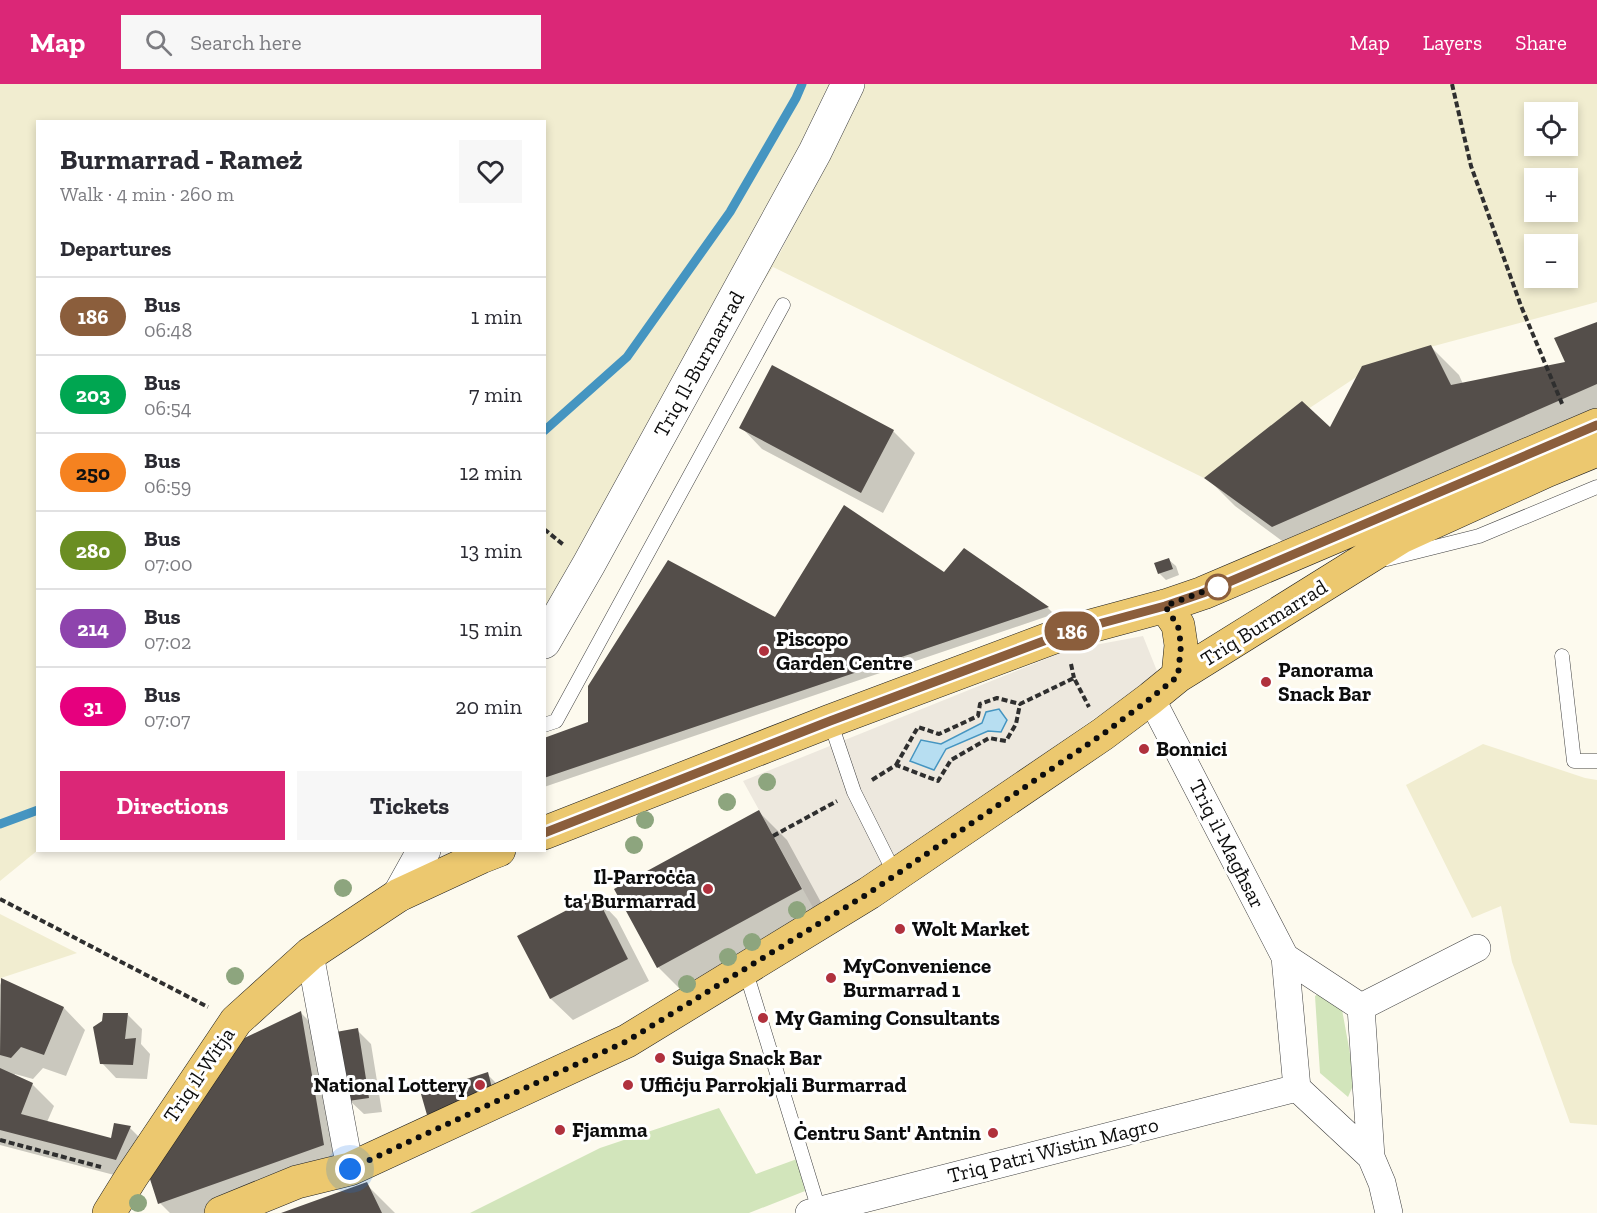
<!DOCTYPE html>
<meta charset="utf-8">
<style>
body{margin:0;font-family:"Zilla Slab",serif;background:#f7f7f7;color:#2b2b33;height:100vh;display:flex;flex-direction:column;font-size:22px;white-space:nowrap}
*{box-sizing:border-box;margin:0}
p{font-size:20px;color:#7c7c81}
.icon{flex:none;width:33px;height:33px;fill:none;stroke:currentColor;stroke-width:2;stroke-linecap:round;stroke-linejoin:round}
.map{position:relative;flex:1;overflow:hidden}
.panel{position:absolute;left:36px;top:36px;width:510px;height:732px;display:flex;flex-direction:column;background:#fff;border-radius:0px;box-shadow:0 3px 9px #0003}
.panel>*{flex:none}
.badge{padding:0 12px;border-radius:20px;font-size:21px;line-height:39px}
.buttons{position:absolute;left:1524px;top:18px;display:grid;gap:12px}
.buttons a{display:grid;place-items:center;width:54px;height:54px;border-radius:0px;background:#fff;box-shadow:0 3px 9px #0003;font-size:30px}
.you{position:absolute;width:30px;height:30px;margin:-15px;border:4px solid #fff;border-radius:50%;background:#1a73e8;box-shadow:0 0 0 9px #1a73e833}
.map>.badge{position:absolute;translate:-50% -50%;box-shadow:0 0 0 3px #fff}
h2{padding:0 24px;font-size:22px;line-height:54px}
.round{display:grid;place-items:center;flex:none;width:63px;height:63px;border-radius:0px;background:#f7f7f7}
.overview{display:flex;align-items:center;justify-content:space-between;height:102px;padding:0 24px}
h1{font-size:28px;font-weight:700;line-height:45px}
.cta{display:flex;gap:12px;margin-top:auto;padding:12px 24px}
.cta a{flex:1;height:69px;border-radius:0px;background:#db2777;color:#fff;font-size:24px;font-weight:700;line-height:69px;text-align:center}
.cta a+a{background:#f7f7f7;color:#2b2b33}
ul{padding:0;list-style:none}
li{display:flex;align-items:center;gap:18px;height:78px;padding:0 24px;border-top:2px solid #e1e1e2}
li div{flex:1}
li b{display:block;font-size:22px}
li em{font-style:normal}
li .badge{min-width:66px;font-weight:700;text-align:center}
header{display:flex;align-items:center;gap:36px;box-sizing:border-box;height:84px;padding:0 30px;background:#db2777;color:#fff}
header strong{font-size:28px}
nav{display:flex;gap:33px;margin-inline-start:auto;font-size:21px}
.search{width:420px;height:54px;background:#f7f7f7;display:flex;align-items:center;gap:15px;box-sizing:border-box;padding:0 21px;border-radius:0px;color:#7c7c81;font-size:22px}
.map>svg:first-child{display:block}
.farmland{fill:#f1edd0;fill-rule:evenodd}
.green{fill:#d2e5bb}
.plaza{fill:#ede8de}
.water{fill:#b7def1;stroke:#4595c1;stroke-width:1.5}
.shadow{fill:#0003}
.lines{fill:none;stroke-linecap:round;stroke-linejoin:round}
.stream{stroke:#4595c1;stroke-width:9}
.building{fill:#544e4a}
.service-casing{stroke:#404040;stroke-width:15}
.minor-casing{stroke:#404040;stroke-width:28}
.tertiary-casing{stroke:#404040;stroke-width:34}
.primary-casing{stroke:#1e1e1e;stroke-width:34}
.path{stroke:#2f2f2f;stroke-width:4;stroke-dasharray:6 3;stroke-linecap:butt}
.service{stroke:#fff;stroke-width:14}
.minor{stroke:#fff;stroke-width:27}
.tertiary{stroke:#fff;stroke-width:33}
.primary{stroke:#ecc86f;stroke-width:33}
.tree{fill:#8da57e}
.line-casing{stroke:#fff;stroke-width:14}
.line{stroke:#8b5e3c;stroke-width:9}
.walk{stroke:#0d0d0d;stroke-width:6;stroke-dasharray:0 10.8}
.stop-dot{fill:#fff;stroke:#8b5e3c;stroke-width:3}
.poi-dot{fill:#b0313d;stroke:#fff;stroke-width:2}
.labels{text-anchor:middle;stroke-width:6;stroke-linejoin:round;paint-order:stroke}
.street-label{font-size:21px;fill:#0d0d0d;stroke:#fff}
.poi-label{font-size:21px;font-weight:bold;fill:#0d0d0d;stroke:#fff;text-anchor:start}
</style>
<header>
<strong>Map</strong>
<div class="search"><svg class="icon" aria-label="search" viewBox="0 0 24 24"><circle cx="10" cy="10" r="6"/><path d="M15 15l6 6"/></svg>Search here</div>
<nav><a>Map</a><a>Layers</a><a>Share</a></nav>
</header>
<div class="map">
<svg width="1597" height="1129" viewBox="0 0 1597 1129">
<rect width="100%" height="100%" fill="#fdfaee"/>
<!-- farmland -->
<path class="farmland" d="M0,0H841L777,175L864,0H1597V218L1382,276L1204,394L773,183L545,530L544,38H38V766L0,797ZM1534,28H1568V62H1534ZM1534,94H1568V128H1534ZM1534,160H1568V194H1534Z
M1483,660L1585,694L1597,696V1041L1570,1039L1512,878L1501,822L1472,834L1406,701Z
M0,830L77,869L1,894L0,896Z"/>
<!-- green -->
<path class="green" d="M1325,906L1341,920L1355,997L1348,1013L1320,989L1315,912Z
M719,1024L756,1090L797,1075L805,1107L749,1129H470L600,1064Z"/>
<!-- plaza -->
<path class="plaza" d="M1143,552L1159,592L1095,634L816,829L743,697L1068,566Z"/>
<!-- water -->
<path class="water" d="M999,625L1007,636L1001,648L988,647L946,665L934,686L910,677L921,656L941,660L982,639L986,628Z"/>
<!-- shadow -->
<path class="shadow" d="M1597,239V340L1301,471L1235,422L1207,394L1330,345L1430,262L1459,291L1463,300L1567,279Z
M741,343L893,347L915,369L883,429L762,365Z
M964,466L1048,524L1054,530L544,703V655L590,639L776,535L945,490Z
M1169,476L1176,482L1179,491L1166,496L1159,489Z
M759,728L787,756L829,833L686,911L658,883Z
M596,813L617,835L649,897L573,936L551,915L519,853Z
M2,896L64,924L85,946L66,992L43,984L33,995L15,990L14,992L32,1000L54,1022L47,1038L112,1056L130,1044L151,1065L137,1097L0,1061V901Z
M301,929L329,957L351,1089L238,1129H170L160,1119Z
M105,931H128L142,945L141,960L150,970L147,995L116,994L102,979Z
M357,946L371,960L382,1028L364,1030L349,1016Z
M487,990L502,1005L442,1045L428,1030Z
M366,1100L395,1129H285Z"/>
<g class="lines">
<!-- stream -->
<path class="stream" d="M544,347L627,273L730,128L796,14L802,0
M0,740L38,726"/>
</g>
<!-- building -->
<path class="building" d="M1597,238V300L1272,443L1204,394L1302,317L1330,343L1362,282L1431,261L1451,301L1565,278L1554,254Z
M772,281L894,346L861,409L739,344Z
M844,421L944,488L964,464L1049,523L544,694V654L588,638V602L668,476L775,533Z
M1169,474L1173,485L1158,490L1154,479Z
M759,726L802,805L657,884L614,805Z
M596,811L628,875L550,915L517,852Z
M1,894L64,923L44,971L21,963L11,974L0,971Z
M301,927L324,1061L158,1120L149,1092L234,959Z
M103,929H128L125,955L136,954L133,981L100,980L93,943L102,937Z
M358,944L369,1014L348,1017L336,948Z
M0,984L33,999L21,1030L111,1054L114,1039L131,1042L116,1076L0,1046Z
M488,988L493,1008L427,1031L421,1010Z
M367,1098L382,1129H281Z"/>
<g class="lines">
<defs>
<path id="service" d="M1387,475L1479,452L1597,403
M1562,572L1574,677H1597
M830,637L854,708L895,790
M544,641L556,637L783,221
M745,885L819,1126"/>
<path id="minor" d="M1151,614L1285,873L1297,1004L1371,1073
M310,870L350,1085
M1285,873L1361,923L1371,1073L1382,1099L1389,1129
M1361,923L1477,864
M809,1129L1297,1004"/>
<path id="tertiary" d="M544,558L589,480L815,68L848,0
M399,811L424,766"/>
<path id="primary" d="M1165,522L1178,541L1181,561L1178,592
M544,749L830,637L1065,549L1165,522L1203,509L1597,341
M109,1129L132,1092L236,937L310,870L399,811L481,773L499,766
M221,1129L297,1098L350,1085L627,957L869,809L1103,650L1151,614L1178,592L1401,453L1546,387L1597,366"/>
</defs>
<!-- service casing -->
<use href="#service" class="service-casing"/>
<!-- minor casing -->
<use href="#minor" class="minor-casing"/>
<!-- tertiary casing -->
<use href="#tertiary" class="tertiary-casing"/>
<!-- primary casing -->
<use href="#primary" class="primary-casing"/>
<!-- path -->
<path class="path" d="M1452,0L1471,82L1521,222L1563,322
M544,445L565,462
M1071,580L1074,594
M896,681L918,643L939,650L978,632L980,620L997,614L1020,620L1074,594L1089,623
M872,696L896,681L938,697L951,676L989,654L1006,657L1016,640L1020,620
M773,752L837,717
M0,815L208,923
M0,1056L101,1083"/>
<!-- service -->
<use href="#service" class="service"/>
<!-- minor -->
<use href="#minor" class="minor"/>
<!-- tertiary -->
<use href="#tertiary" class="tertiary"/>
<!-- primary -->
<use href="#primary" class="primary"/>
</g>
<!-- trees -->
<g class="tree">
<circle cx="767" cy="698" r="9"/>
<circle cx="727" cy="718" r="9"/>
<circle cx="645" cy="736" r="9"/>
<circle cx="634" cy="761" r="9"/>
<circle cx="343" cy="804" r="9"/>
<circle cx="797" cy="826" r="9"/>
<circle cx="752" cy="858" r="9"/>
<circle cx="728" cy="873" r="9"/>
<circle cx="235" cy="892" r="9"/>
<circle cx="687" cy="900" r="9"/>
<circle cx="138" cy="1119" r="9"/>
</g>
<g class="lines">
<defs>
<path id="line" d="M544,749L830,637L1065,549L1165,522L1203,509L1597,341"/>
</defs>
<!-- line casing -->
<use href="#line" class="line-casing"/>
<!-- line -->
<use href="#line" class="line"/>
<!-- walk -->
<path class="walk" d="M350,1085L627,957L869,809L1103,650L1151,614L1178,592L1181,561L1178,542L1165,522L1224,500L1218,503"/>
</g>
<!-- markers -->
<circle class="stop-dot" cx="1218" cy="503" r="12"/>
<g class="poi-dot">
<circle cx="764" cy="567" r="6"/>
<circle cx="1266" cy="598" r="6"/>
<circle cx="1144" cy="665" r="6"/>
<circle cx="708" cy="805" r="6"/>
<circle cx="900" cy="845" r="6"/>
<circle cx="831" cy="894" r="6"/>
<circle cx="763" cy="934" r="6"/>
<circle cx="660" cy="974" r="6"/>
<circle cx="480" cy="1001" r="6"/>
<circle cx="628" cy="1001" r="6"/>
<circle cx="560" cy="1046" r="6"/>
<circle cx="993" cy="1049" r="6"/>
</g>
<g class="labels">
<!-- street labels -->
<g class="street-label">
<text transform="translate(699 280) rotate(-61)" y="7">Triq Il-Burmarrad</text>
<text transform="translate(1264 539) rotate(-32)" y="7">Triq Burmarrad</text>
<text transform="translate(1227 760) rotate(63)" y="7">Triq il-Magħsar</text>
<text transform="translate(199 991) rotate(-56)" y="7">Triq il-Witja</text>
<text transform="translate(1053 1066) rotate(-14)" y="7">Triq Patri Wistin Magro</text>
</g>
<!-- poi labels -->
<g class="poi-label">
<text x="776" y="562">Piscopo<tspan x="776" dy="24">Garden Centre</tspan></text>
<text x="1278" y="593">Panorama<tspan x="1278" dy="24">Snack Bar</tspan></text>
<text x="1156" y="672">Bonnici</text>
<text x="696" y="800" text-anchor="end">Il-Parroċċa<tspan x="696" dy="24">ta' Burmarrad</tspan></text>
<text x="912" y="852">Wolt Market</text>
<text x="843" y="889">MyConvenience<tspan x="843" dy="24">Burmarrad 1</tspan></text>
<text x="775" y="941">My Gaming Consultants</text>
<text x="672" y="981">Suiga Snack Bar</text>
<text x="468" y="1008" text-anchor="end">National Lottery</text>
<text x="640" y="1008">Uffiċju Parrokjali Burmarrad</text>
<text x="572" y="1053">Fjamma</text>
<text x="981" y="1056" text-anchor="end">Ċentru Sant' Antnin</text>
</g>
</g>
</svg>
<div class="buttons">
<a><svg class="icon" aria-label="locate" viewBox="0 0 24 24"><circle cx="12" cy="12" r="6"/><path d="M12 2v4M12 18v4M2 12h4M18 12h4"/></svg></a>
<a>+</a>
<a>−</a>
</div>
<div class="you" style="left:350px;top:1085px"></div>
<b class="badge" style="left:1072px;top:547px;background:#8b5e3c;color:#fff">186</b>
<section class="panel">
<div class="overview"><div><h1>Burmarrad - Rameż</h1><p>Walk · 4 min · 260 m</p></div><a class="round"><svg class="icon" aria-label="heart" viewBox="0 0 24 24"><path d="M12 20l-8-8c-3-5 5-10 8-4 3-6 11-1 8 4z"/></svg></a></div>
<h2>Departures</h2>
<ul>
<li><span class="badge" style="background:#8b5e3c;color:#fff">186</span><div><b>Bus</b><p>06:48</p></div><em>1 min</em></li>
<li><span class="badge" style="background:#00a651;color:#fff">203</span><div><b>Bus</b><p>06:54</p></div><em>7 min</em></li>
<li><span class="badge" style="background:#f58220;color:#111">250</span><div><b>Bus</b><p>06:59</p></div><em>12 min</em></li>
<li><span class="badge" style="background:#6b8e23;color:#fff">280</span><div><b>Bus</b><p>07:00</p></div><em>13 min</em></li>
<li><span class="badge" style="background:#8e44ad;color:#fff">214</span><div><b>Bus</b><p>07:02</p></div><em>15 min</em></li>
<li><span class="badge" style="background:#e6007e;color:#fff">31</span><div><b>Bus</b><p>07:07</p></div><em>20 min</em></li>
</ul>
<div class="cta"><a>Directions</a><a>Tickets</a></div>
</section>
</div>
